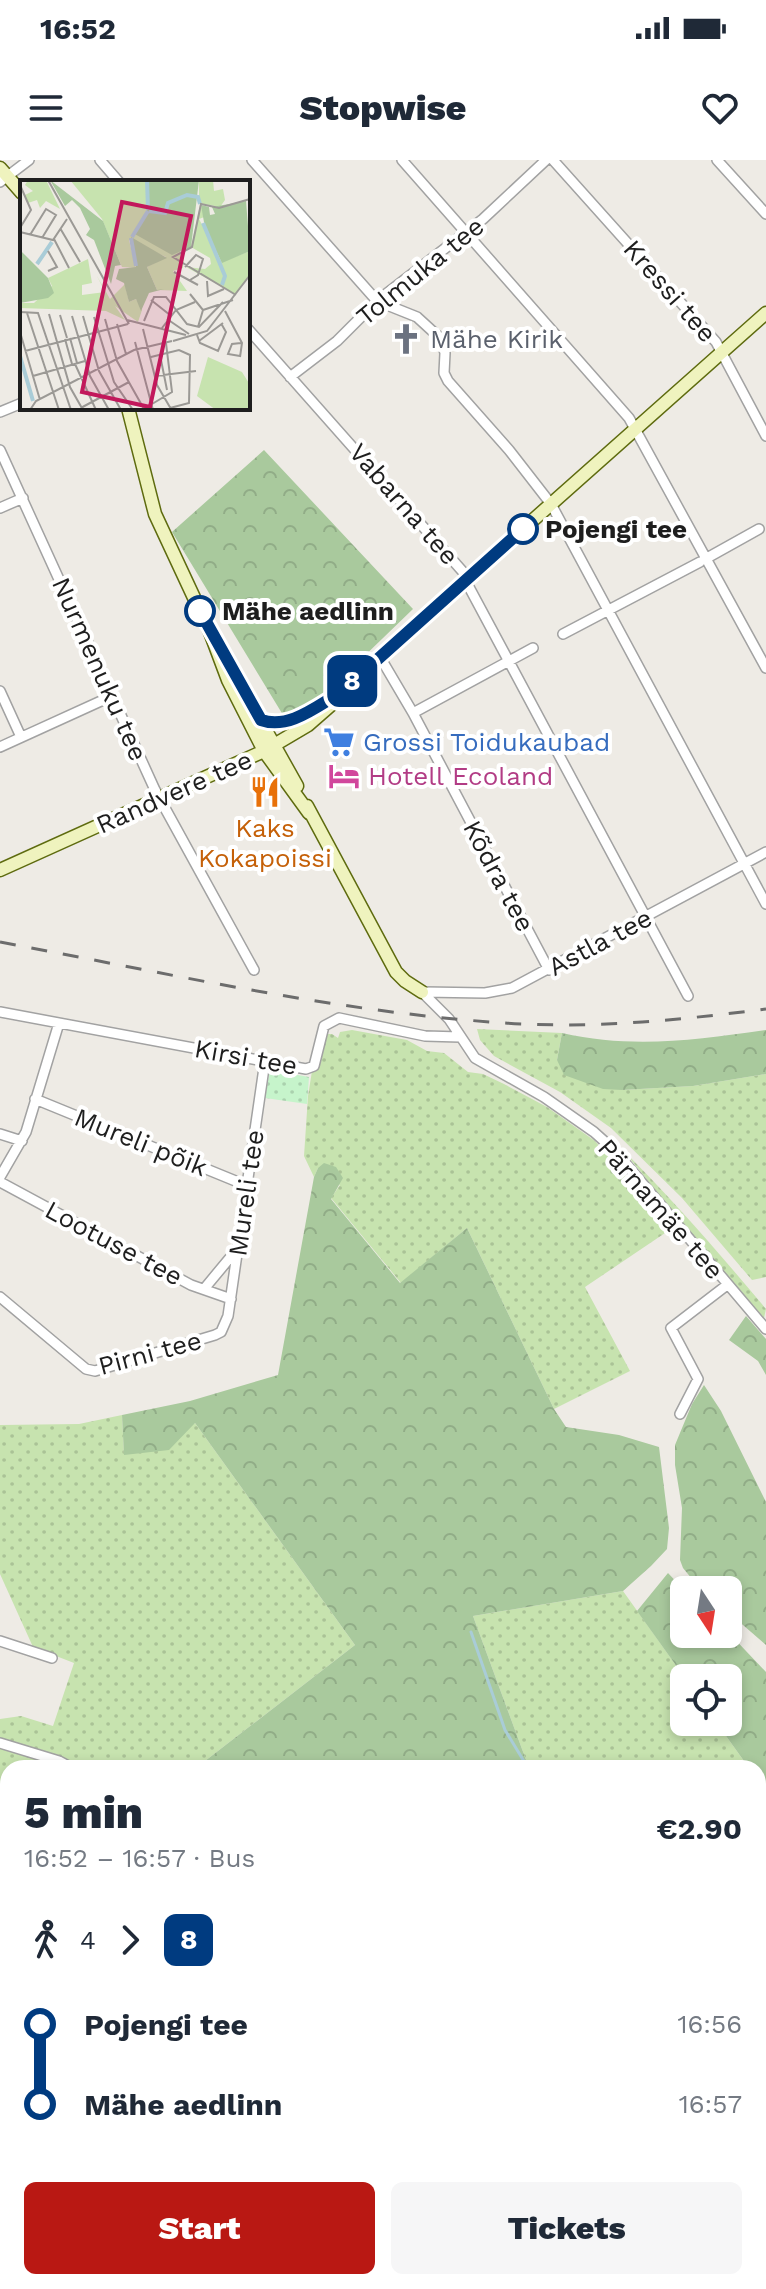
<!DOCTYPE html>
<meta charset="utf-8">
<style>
body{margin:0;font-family:"Work Sans",sans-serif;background:#f6f6f7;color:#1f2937;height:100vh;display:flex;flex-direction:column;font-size:30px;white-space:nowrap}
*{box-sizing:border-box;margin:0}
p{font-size:26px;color:#747a83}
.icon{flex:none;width:44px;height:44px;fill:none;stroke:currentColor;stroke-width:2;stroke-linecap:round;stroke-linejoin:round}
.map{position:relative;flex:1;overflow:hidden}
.side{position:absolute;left:0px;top:1600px;width:766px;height:530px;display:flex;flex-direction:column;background:#fff;border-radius:24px 24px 0 0;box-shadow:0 4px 12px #0003}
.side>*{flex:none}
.badge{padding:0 16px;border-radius:12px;font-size:28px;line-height:52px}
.needle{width:52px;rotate:168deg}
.buttons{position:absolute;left:670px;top:1416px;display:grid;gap:16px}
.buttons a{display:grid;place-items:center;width:72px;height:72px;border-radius:12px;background:#fff;box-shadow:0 4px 12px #0003;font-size:40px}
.map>.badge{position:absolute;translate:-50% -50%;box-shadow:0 0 0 4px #fff}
.legs{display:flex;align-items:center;gap:12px;height:88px;padding:0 24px;font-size:26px}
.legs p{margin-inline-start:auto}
.summary{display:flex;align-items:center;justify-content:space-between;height:136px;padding:0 24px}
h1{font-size:44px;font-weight:800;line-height:60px}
.primary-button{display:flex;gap:16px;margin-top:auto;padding:16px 24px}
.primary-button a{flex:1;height:92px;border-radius:12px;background:#b91813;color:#fff;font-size:32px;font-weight:800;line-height:92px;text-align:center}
.primary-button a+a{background:#f6f6f7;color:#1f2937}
ul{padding:0 24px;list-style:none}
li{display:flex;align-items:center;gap:28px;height:80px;font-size:30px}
li i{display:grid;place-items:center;width:12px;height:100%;margin:0 10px;background:currentColor}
li i::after{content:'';width:20px;height:20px;margin:-10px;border:6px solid;border-radius:50%;background:#fff}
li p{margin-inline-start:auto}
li:first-child i{background:linear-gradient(#0000 50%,currentColor 0)}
li:last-child i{background:linear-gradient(currentColor 50%,#0000 0)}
.status{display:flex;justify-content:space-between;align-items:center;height:56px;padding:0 40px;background:#fff;direction:ltr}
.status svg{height:22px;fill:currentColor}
header{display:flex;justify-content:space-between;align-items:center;height:104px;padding:0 24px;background:#fff;font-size:36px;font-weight:800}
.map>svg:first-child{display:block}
.grass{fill:url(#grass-dots)}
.forest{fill:url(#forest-crowns)}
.park{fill:url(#park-dots)}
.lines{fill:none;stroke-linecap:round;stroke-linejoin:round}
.stream{stroke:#a9ccd7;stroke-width:3}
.street-casing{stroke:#a2a2a2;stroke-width:12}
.secondary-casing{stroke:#5e6b0f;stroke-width:15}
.street{stroke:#fff;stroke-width:9}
.secondary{stroke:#eff3be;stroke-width:12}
.rail{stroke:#6c6c6c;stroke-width:3;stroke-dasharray:16 16;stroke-linecap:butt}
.line-1-casing{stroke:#fff;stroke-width:18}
.line-1{stroke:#003b80;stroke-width:12}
.stop-1-dot{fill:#fff;stroke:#003b80;stroke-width:4}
.labels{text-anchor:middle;stroke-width:8;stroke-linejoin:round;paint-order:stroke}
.street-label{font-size:26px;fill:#1e1e1e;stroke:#fff}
.worship-label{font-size:26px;fill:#5b616d;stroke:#fff;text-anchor:start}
.stop-label{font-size:26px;font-weight:bold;fill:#1e1e1e;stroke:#fff;text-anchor:start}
.shop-label{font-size:26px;fill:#366cbe;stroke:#fff;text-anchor:start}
.hotel-label{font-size:26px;fill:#b23c85;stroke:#fff;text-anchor:start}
.food-label{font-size:26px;fill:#c56008;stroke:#fff}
.inset-river{fill:none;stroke:#a9ccd7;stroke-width:4}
.inset-road{fill:none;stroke:#9b9995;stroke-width:2}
.view{fill:#c2185b;fill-opacity:0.15;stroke:#c2185b;stroke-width:4}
.inset-edge{fill:none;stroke:#1e1e1e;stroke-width:4}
</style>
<div class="status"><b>16:52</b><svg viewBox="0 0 49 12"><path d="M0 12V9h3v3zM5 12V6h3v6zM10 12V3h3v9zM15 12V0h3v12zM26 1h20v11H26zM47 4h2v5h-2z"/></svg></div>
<header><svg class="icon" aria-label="menu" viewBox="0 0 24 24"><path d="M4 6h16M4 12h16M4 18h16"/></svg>Stopwise<svg class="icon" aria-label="heart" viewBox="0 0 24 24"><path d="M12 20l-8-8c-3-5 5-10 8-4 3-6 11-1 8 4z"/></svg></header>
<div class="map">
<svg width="766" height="2129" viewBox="0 0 766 2129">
<defs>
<pattern id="grass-dots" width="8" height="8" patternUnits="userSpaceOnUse" patternTransform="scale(2)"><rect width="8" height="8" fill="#c7e3af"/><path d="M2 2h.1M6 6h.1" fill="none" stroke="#aac296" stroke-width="1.8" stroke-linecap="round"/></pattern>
<pattern id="forest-crowns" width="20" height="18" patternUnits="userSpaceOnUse" patternTransform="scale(2)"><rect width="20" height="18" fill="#a9c99d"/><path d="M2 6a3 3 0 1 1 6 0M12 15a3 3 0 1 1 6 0" fill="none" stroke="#91ac87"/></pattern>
<pattern id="park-dots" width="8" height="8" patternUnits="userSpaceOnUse" patternTransform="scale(2)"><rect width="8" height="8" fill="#c6f4cb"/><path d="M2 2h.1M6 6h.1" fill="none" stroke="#aad1ae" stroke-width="1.8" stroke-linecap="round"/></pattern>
</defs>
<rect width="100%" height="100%" fill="#eeebe5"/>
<!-- grass -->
<path class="grass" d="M477,869L562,873L557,900L622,930L693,926L766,914V1117L752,1120L682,1038L611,968L560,932L494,896L480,880Z
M352,870L407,880L427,891L444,893L468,912L483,914L504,924L547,947L595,981L671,1069L585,1127L630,1211L554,1249L467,1068L401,1123L331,1038L340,1025L318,1008L314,1017L304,996L308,936L312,911L326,874H332L338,878L340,872Z
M623,990C673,1040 720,1094 766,1149L764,1158L689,1072Z
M122,1255L124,1294L195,1263L355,1485L196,1608H8V1703L0,1693V1559L21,1556L53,1566L74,1503L33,1487L0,1414V1265L79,1264Z
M623,1431L685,1518L684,1562H716L749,1608H529L473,1456Z
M758,1620L766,1631V2129H493L491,2122H758Z"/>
<!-- forest -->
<path class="forest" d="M264,290L413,449L322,537L283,555L172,372Z
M766,870V914L693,926L622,930L603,929L564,915L557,900L562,873C633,889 695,880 766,870Z
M324,1003L336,1007L343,1018L331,1039L400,1123L467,1068L554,1249L566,1267L619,1275L659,1287L669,1368L667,1389L651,1406L623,1431L473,1456L529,1608H196L355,1485L195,1263L169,1290L124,1295L122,1255L190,1241L278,1215L314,1017L318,1008Z
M746,1156L766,1179V1215L758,1201L729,1180Z
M704,1225L721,1251L766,1342V1485L728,1452V1430H701L683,1408L680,1400L682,1348L675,1305V1285L692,1244Z
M668,1413L684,1430V1474L728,1472L766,1512V1631L758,1620V1608H749L716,1562H728V1518H685L637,1451Z
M8,1749V2122H491L493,2129H0V1754Z"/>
<!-- park -->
<path class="park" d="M270,910L309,917L307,944L265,938Z"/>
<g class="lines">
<!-- stream -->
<path class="stream" d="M471,1472L505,1570L528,1608
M483,2122L486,2129
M283,2129V2122"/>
<defs>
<path id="street" d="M100,0L119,22
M252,0L377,141L417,157L441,179L445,193L444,213L448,221L509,290L551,344L766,744
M402,0L629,258L766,508
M553,0L716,182L766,276
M717,0L766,54
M0,22L29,0
M248,169L464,413L469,427L688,836
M290,217L337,181L377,141L483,59L546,0
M0,252L22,243
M0,290L155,630L254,810
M0,348L23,338
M707,398L759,369
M563,474L700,402
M380,497L413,553L549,810
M0,531L21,577
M413,553L533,488
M0,587L112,536
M422,832L449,859L475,898L544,937L594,972L614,990L766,1169
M424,832L485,833L512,828L766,692
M0,852L306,909L314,906L324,866L339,858L425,876L460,877
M35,939L238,1022L248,1023
M0,974L22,981
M0,1017L26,972L59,863
M0,1022L191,1125L231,1139
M204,1129L238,1088
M0,1137L86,1209L95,1211L215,1175L221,1172L228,1156L265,901
M680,1254L698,1219L671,1168L727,1125
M0,1481L52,1498
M0,1583L59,1601L72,1608
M0,1736L8,1731"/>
<path id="secondary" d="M0,8L22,33
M128,248L155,354L210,472L228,520L264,591L309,653
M226,499L297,626
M261,560C286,569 307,552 328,540
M307,646L396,812L405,821L422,832
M0,710L264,591L308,565L332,544L352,521L766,153"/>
</defs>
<!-- street casing -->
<use href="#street" class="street-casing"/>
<!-- secondary casing -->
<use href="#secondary" class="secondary-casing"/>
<!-- street -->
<use href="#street" class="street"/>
<!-- secondary -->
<use href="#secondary" class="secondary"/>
<!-- rail -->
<path class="rail" d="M0,782C167,813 335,852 505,863C592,869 680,860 766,849"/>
</g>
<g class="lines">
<defs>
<path id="line-1" d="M200,451L261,560C289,570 317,546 340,533L523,369"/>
</defs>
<!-- line-1 casing -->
<use href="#line-1" class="line-1-casing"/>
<!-- line-1 -->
<use href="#line-1" class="line-1"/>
</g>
<!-- icons -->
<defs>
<symbol id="church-bare" viewBox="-9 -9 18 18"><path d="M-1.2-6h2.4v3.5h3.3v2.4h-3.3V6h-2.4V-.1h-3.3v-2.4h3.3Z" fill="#6b7280" stroke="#fff" stroke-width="2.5" paint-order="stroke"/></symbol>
<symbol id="supermarket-bare" viewBox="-9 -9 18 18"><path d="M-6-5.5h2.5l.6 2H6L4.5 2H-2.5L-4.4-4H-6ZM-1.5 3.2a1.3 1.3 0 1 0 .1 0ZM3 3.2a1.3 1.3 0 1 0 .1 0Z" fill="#3f7fe0" stroke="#fff" stroke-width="2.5" paint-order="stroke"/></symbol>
<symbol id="hotel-bare" viewBox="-9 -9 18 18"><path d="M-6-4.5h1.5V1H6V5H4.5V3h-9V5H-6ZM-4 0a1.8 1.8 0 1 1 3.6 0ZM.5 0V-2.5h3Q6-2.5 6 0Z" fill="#d1479c" stroke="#fff" stroke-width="2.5" paint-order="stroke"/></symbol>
<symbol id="restaurant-bare" viewBox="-9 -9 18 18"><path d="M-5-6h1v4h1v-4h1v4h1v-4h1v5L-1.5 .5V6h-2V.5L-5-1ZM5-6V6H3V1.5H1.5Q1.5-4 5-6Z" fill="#e8710a" stroke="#fff" stroke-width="2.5" paint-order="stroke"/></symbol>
</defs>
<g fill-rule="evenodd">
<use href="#church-bare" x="384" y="157" width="44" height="44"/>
<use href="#supermarket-bare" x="317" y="560" width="44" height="44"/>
<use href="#hotel-bare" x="322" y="594" width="44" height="44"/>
<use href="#restaurant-bare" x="243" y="610" width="44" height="44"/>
</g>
<!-- markers -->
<g class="stop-1-dot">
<circle cx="523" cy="369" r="14"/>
<circle cx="200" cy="451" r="14"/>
</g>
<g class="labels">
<!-- street labels -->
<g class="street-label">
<text transform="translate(420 111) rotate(-39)" y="9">Tolmuka tee</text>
<text transform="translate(670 131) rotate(49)" y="9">Kressi tee</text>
<text transform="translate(404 344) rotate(49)" y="9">Vabarna tee</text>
<text transform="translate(100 509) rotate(66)" y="9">Nurmenuku tee</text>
<text transform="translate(174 632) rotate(-24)" y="9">Randvere tee</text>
<text transform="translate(499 716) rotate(62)" y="9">Kõdra tee</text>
<text transform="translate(600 782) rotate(-28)" y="9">Astla tee</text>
<text transform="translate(246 897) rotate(10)" y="9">Kirsi tee</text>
<text transform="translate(141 982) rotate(22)" y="9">Mureli põik</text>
<text transform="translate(246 1033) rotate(-82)" y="9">Mureli tee</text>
<text transform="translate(661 1049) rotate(49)" y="9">Pärnamäe tee</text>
<text transform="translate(114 1083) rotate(28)" y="9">Lootuse tee</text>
<text transform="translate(150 1193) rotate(-15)" y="9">Pirni tee</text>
</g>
<!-- worship labels -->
<g class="worship-label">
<text x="430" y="188">Mähe Kirik</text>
</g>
<!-- stop labels -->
<g class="stop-label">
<text x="545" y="378">Pojengi tee</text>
<text x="222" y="460">Mähe aedlinn</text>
</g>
<!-- shop labels -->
<g class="shop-label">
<text x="363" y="591">Grossi Toidukaubad</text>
</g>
<!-- hotel labels -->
<g class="hotel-label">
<text x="368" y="625">Hotell Ecoland</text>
</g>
<!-- food labels -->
<g class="food-label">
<text x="265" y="677">Kaks<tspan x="265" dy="30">Kokapoissi</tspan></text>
</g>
</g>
<!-- overview -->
<g transform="translate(20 20)">
<rect width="230" height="230" fill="#eeebe5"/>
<path d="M8,0H26L40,29L26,21L20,28L17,20L8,23L5,15L13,11L5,5ZM50,0H127V31L164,77L163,88L153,91L167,111L137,110L127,87L146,77L109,60L116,88L102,87L82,39ZM179,0H193L194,11L203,9L205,20L200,27L179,23ZM180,25L187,36L179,39L202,82L230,71V95L215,114L166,87L185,89L191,84L190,78L171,67ZM68,79L72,103L62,105V115L85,112L77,96L90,119L105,104L109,122L116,119L122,130L118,142L95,126L105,140L86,131L0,128V123H14L32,106L28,98ZM188,177L222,192L230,205V230H196L177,216Z" fill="#c7e3af"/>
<path d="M30,0L83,41L101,85L95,86L91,104L74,60L66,55L70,49L60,28L52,20L45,26ZM127,0H179L171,67L152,75L113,53L127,31ZM226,21L230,71L202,83L185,48L181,25L189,27L190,35L195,34L192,27ZM111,57L147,78L127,87L137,110L144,109L129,113L121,131L116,119L109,122L104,103L96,99L99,89L116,87ZM0,70L28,98L34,113L28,118L0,123Z" fill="#a9c99d"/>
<path class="inset-river" d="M127,0L128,30M129,31L145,33L148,23L167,15L178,17L180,24M183,43L205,96L202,105M112,57L128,31M111,58L116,86M17,84L32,62M0,176L13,221"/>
<path class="inset-road" d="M28,0L109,144M0,5L11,30L0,48M40,48L60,82M0,52L33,60L47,39M10,55L26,29L36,35L22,58M34,59L49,88M165,87L176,75L183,79L178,95L170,100M28,91L37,87L28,71M154,92L178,105M187,101L188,116L204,109M170,114L183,130L178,147M216,115L153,77L172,67L181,24L199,28L230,19M131,120L150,135M183,130L213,120M205,131L222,163L220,177M0,132L18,133L51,230M7,133L39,230M29,134L50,207L63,230M40,135L47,158M52,136L70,196L89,230M63,136L79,191L101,230M74,137L94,202L113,230M85,139L97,181L124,229M147,139L169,154M107,140L166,155M124,141L134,117H146L167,144L179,147L203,122M97,144L106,174M142,148L156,130L175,122M123,149L137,205L151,229M0,152L20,220M177,155L180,163L198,171L206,152L202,145M50,158L57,183M45,159L52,184M153,161L187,151L230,95M179,161L203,143M115,162L133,230M5,171L108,144M140,175L147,210M220,176L208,174L212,164L221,163M131,177L159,170L170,175L169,223L150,228M55,184L76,230M13,196L65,181M135,196L176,191M132,224L152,212L146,163M10,230L16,221L114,170L152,161M57,230L109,202"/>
<path class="view" d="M102,22L171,36L130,227L62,212Z"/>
<rect width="230" height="230" class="inset-edge"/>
</g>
</svg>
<div class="buttons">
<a><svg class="needle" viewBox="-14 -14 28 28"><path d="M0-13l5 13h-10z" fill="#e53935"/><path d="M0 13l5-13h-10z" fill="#747a83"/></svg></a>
<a><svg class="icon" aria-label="locate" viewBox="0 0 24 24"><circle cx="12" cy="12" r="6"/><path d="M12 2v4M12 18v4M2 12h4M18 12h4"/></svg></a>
</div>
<b class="badge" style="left:352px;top:521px;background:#003b80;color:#fff">8</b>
<section class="side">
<div class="summary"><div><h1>5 min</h1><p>16:52 – 16:57 · Bus</p></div><b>€2.90</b></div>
<div class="legs"><svg class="icon" aria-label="walk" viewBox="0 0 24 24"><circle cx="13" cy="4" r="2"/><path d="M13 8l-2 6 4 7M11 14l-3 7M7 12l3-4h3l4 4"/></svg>4<svg class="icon" aria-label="forward" viewBox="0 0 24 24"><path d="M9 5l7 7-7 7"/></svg><b class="badge" style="background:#003b80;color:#fff">8</b></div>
<ul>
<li><i style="color:#003b80"></i><b>Pojengi tee</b><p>16:56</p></li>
<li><i style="color:#003b80"></i><b>Mähe aedlinn</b><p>16:57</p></li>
</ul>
<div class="primary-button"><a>Start</a><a>Tickets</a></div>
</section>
</div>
